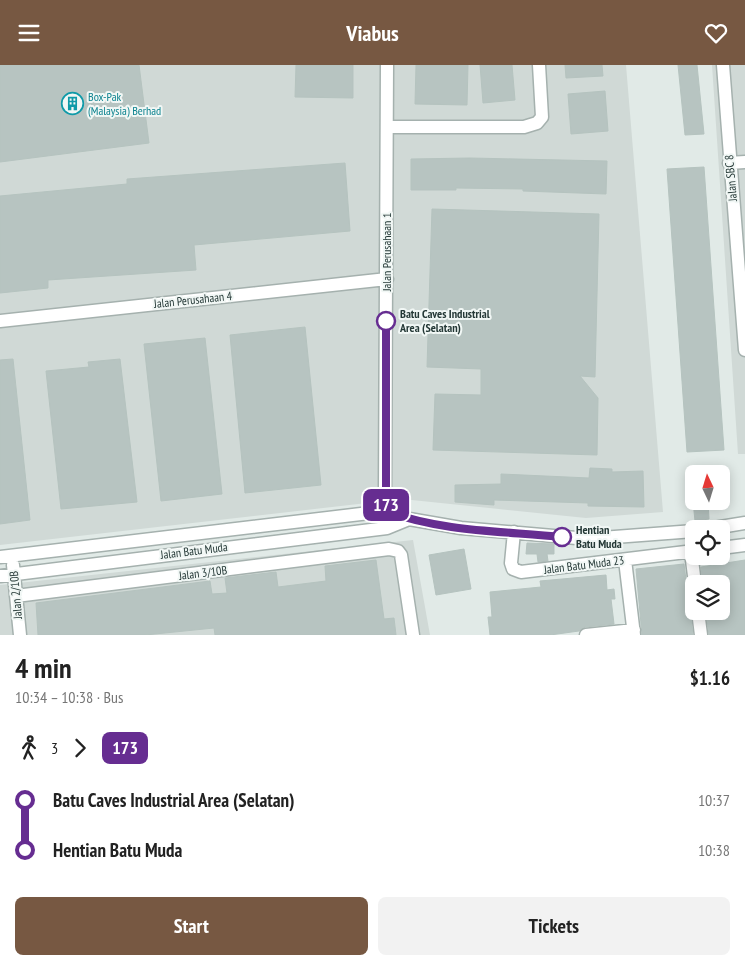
<!DOCTYPE html>
<meta charset="utf-8">
<style>
body{margin:0;font-family:"PT Sans Narrow",sans-serif;background:#f2f2f2;color:#222;height:100vh;display:flex;flex-direction:column;font-size:19px;white-space:nowrap}
*{box-sizing:border-box;margin:0}
p{font-size:16px;color:#767676}
.icon{flex:none;width:28px;height:28px;fill:none;stroke:currentColor;stroke-width:2;stroke-linecap:round;stroke-linejoin:round}
.map{position:relative;height:570px;overflow:hidden}
.panel{display:flex;flex-direction:column;background:#fff;flex:1}
.panel>*{flex:none}
.badge{padding:0 10px;border-radius:8px;font-size:18px;line-height:32px}
.needle{width:32px;rotate:356deg}
.fabs{position:absolute;left:685px;top:400px;display:grid;gap:10px}
.fabs a{display:grid;place-items:center;width:45px;height:45px;border-radius:8px;background:#fff;box-shadow:0 2px 12px #0003;font-size:25px}
.map>.badge{position:absolute;translate:-50% -50%;box-shadow:0 0 0 2px #fff}
.legs{display:flex;align-items:center;gap:8px;height:55px;padding:0 15px;font-size:16px}
.legs p{margin-inline-start:auto}
.overview{display:flex;align-items:center;justify-content:space-between;height:85px;padding:0 15px}
h1{font-size:28px;font-weight:600;line-height:38px}
.button{display:flex;gap:10px;margin-top:auto;padding:10px 15px}
.button a{flex:1;height:58px;border-radius:8px;background:#775842;color:#fff;font-size:20px;font-weight:600;line-height:58px;text-align:center}
.button a+a{background:#f2f2f2;color:#222}
ul{padding:0 15px;list-style:none}
li{display:flex;align-items:center;gap:18px;height:50px;font-size:19px}
li i{display:grid;place-items:center;width:8px;height:100%;margin:0 6px;background:currentColor}
li i::after{content:'';width:12px;height:12px;margin:-6px;border:4px solid;border-radius:50%;background:#fff}
li p{margin-inline-start:auto}
li:first-child i{background:linear-gradient(#0000 50%,currentColor 0)}
li:last-child i{background:linear-gradient(currentColor 50%,#0000 0)}
header{display:flex;justify-content:space-between;align-items:center;height:65px;padding:0 15px;background:#775842;color:#fff;font-size:22px;font-weight:600}
.map>svg:first-child{display:block}
.built{fill:#d0d9d6}
.building{fill:#b7c4c1;stroke:#b5c3bf}
.lines{fill:none;stroke-linecap:round;stroke-linejoin:round}
.minor-casing{stroke:#a5b1ae;stroke-width:15}
.minor{stroke:#fff;stroke-width:12}
.line-1-casing{stroke:#fff;stroke-width:11}
.line-1{stroke:#662d91;stroke-width:8}
.stop-1-dot{fill:#fff;stroke:#662d91;stroke-width:2.5}
.labels{text-anchor:middle;stroke-width:4;stroke-linejoin:round;paint-order:stroke}
.culture-label{font-size:12px;fill:#0d838f;stroke:#f1f7f5;text-anchor:start}
.street-label{font-size:12px;fill:#243836;stroke:#f1f7f5}
.stop-label{font-size:12px;font-weight:bold;fill:#243836;stroke:#f1f7f5;text-anchor:start}
</style>
<header><svg class="icon" aria-label="menu" viewBox="0 0 24 24"><path d="M4 6h16M4 12h16M4 18h16"/></svg>Viabus<svg class="icon" aria-label="heart" viewBox="0 0 24 24"><path d="M12 20l-8-8c-3-5 5-10 8-4 3-6 11-1 8 4z"/></svg></header>
<div class="map">
<svg width="745" height="570" viewBox="0 0 745 570">
<rect width="100%" height="100%" fill="#e1eae7"/>
<!-- built -->
<path class="built" d="M0,0H626L663,447L586,453L402,434L0,480Z
M712,0H745V389H738Z
M413,475L430,570H0V520Z"/>
<!-- building -->
<path class="building" d="M0,0H139L149,78L0,97Z
M296,0H353V33L295,32Z
M416,0H468L467,40L415,39Z
M480,0H512L515,35L483,38Z
M565,0H602L603,11L566,13Z
M678,0H697L704,69L685,70Z
M605,26L608,66L571,69L568,29Z
M470,93L607,96L606,129L523,126V124L456,123V125H411V94Z
M345,98L350,166L194,180L196,205L48,215V223L0,228V131L127,119V114Z
M704,102L724,385L687,387L667,104Z
M432,144L599,149L595,312L580,311L598,333L597,390L433,385L435,329L481,330V304L427,302Z
M305,262L321,420L245,428L230,270Z
M205,273L222,429L161,436L144,279Z
M13,294L30,455L0,459V295Z
M120,294L137,437L61,444L46,306L89,302L88,297Z
M590,403L612,404V407L643,406L644,442L588,441V438L494,435V440L455,437V420L501,419V409L589,413Z
M693,436H708L709,454L695,456Z
M527,478L554,479V489H547L548,496L538,497L537,489H526Z
M464,484L471,524L436,530L429,490Z
M376,495L384,554L394,553L396,570H215L214,563L145,570H38L36,538L210,516L212,529L227,528L225,513L276,507L278,522L326,516L325,501Z
M745,495V570H709L706,546H721V519H703L701,502Z
M684,499L693,570H642L636,504Z
M606,510L607,525L614,524L615,534H611L614,559L585,562L579,566L550,570H490L488,552H492L490,527L541,522L540,516Z"/>
<g class="lines">
<defs>
<path id="minor" d="M387,0L385,426L387,463
M723,0L745,285
M387,62H524L537,58L542,52L539,0
M729,98L745,97
M0,256L387,214
M708,464L745,458
M514,467L511,498L513,504L521,507L694,486
M721,483L745,480
M691,487L695,519
M0,492L386,446L409,454L461,463L588,474L694,466
M625,495L634,570
M13,500L20,570
M0,511L387,463L409,454
M16,531L389,484L398,486L401,490L413,570
M698,546L701,570
M586,570L634,565"/>
</defs>
<!-- minor casing -->
<use href="#minor" class="minor-casing"/>
<!-- minor -->
<use href="#minor" class="minor"/>
</g>
<g class="lines">
<defs>
<path id="line-1" d="M386,256V446C442,467 504,466 562,472"/>
</defs>
<!-- line-1 casing -->
<use href="#line-1" class="line-1-casing"/>
<!-- line-1 -->
<use href="#line-1" class="line-1"/>
</g>
<!-- icons -->
<defs>
<symbol id="building-ring" viewBox="-11 -11 22 22"><circle r="9.5" fill="#f1f7f5" stroke="#0f9aa8" stroke-width="1.5"/><path d="M-4-6H4V6H1V3H-1V6H-4ZM-2.5-4.3h1.7v1.8h-1.7ZM.8-4.3h1.7v1.8H.8ZM-2.5-1h1.7V.8h-1.7ZM.8-1h1.7V.8H.8Z" fill="#0f9aa8"/></symbol>
</defs>
<g fill-rule="evenodd">
<use href="#building-ring" x="60" y="26" width="25" height="25"/>
</g>
<!-- markers -->
<g class="stop-1-dot">
<circle cx="386" cy="256" r="9"/>
<circle cx="562" cy="472" r="9"/>
</g>
<g class="labels">
<!-- culture labels -->
<g class="culture-label">
<text x="88" y="36">Box-Pak<tspan x="88" dy="14">(Malaysia) Berhad</tspan></text>
</g>
<!-- street labels -->
<g class="street-label">
<text transform="translate(731 113) rotate(-95)" y="4">Jalan SBC 8</text>
<text transform="translate(387 187) rotate(-90)" y="4">Jalan Perusahaan 1</text>
<text transform="translate(193 235) rotate(-6)" y="4">Jalan Perusahaan 4</text>
<text transform="translate(194 486) rotate(-7)" y="4">Jalan Batu Muda</text>
<text transform="translate(584 500) rotate(-7)" y="4">Jalan Batu Muda 23</text>
<text transform="translate(203 508) rotate(-7)" y="4">Jalan 3/10B</text>
<text transform="translate(16 530) rotate(-95)" y="4">Jalan 2/10B</text>
</g>
<!-- stop labels -->
<g class="stop-label">
<text x="400" y="253">Batu Caves Industrial<tspan x="400" dy="14">Area (Selatan)</tspan></text>
<text x="576" y="469">Hentian<tspan x="576" dy="14">Batu Muda</tspan></text>
</g>
</g>
</svg>
<div class="fabs">
<a><svg class="needle" viewBox="-14 -14 28 28"><path d="M0-13l5 13h-10z" fill="#e53935"/><path d="M0 13l5-13h-10z" fill="#767676"/></svg></a>
<a><svg class="icon" aria-label="locate" viewBox="0 0 24 24"><circle cx="12" cy="12" r="6"/><path d="M12 2v4M12 18v4M2 12h4M18 12h4"/></svg></a>
<a><svg class="icon" aria-label="layers" viewBox="0 0 24 24"><path d="M12 4l9 5-9 5-9-5zM3 14l9 5 9-5"/></svg></a>
</div>
<b class="badge" style="left:386px;top:440px;background:#662d91;color:#fff">173</b>
</div>
<section class="panel">
<div class="overview"><div><h1>4 min</h1><p>10:34 – 10:38 · Bus</p></div><b>$1.16</b></div>
<div class="legs"><svg class="icon" aria-label="walk" viewBox="0 0 24 24"><circle cx="13" cy="4" r="2"/><path d="M13 8l-2 6 4 7M11 14l-3 7M7 12l3-4h3l4 4"/></svg>3<svg class="icon" aria-label="forward" viewBox="0 0 24 24"><path d="M9 5l7 7-7 7"/></svg><b class="badge" style="background:#662d91;color:#fff">173</b></div>
<ul>
<li><i style="color:#662d91"></i><b>Batu Caves Industrial Area (Selatan)</b><p>10:37</p></li>
<li><i style="color:#662d91"></i><b>Hentian Batu Muda</b><p>10:38</p></li>
</ul>
<div class="button"><a>Start</a><a>Tickets</a></div>
</section>
